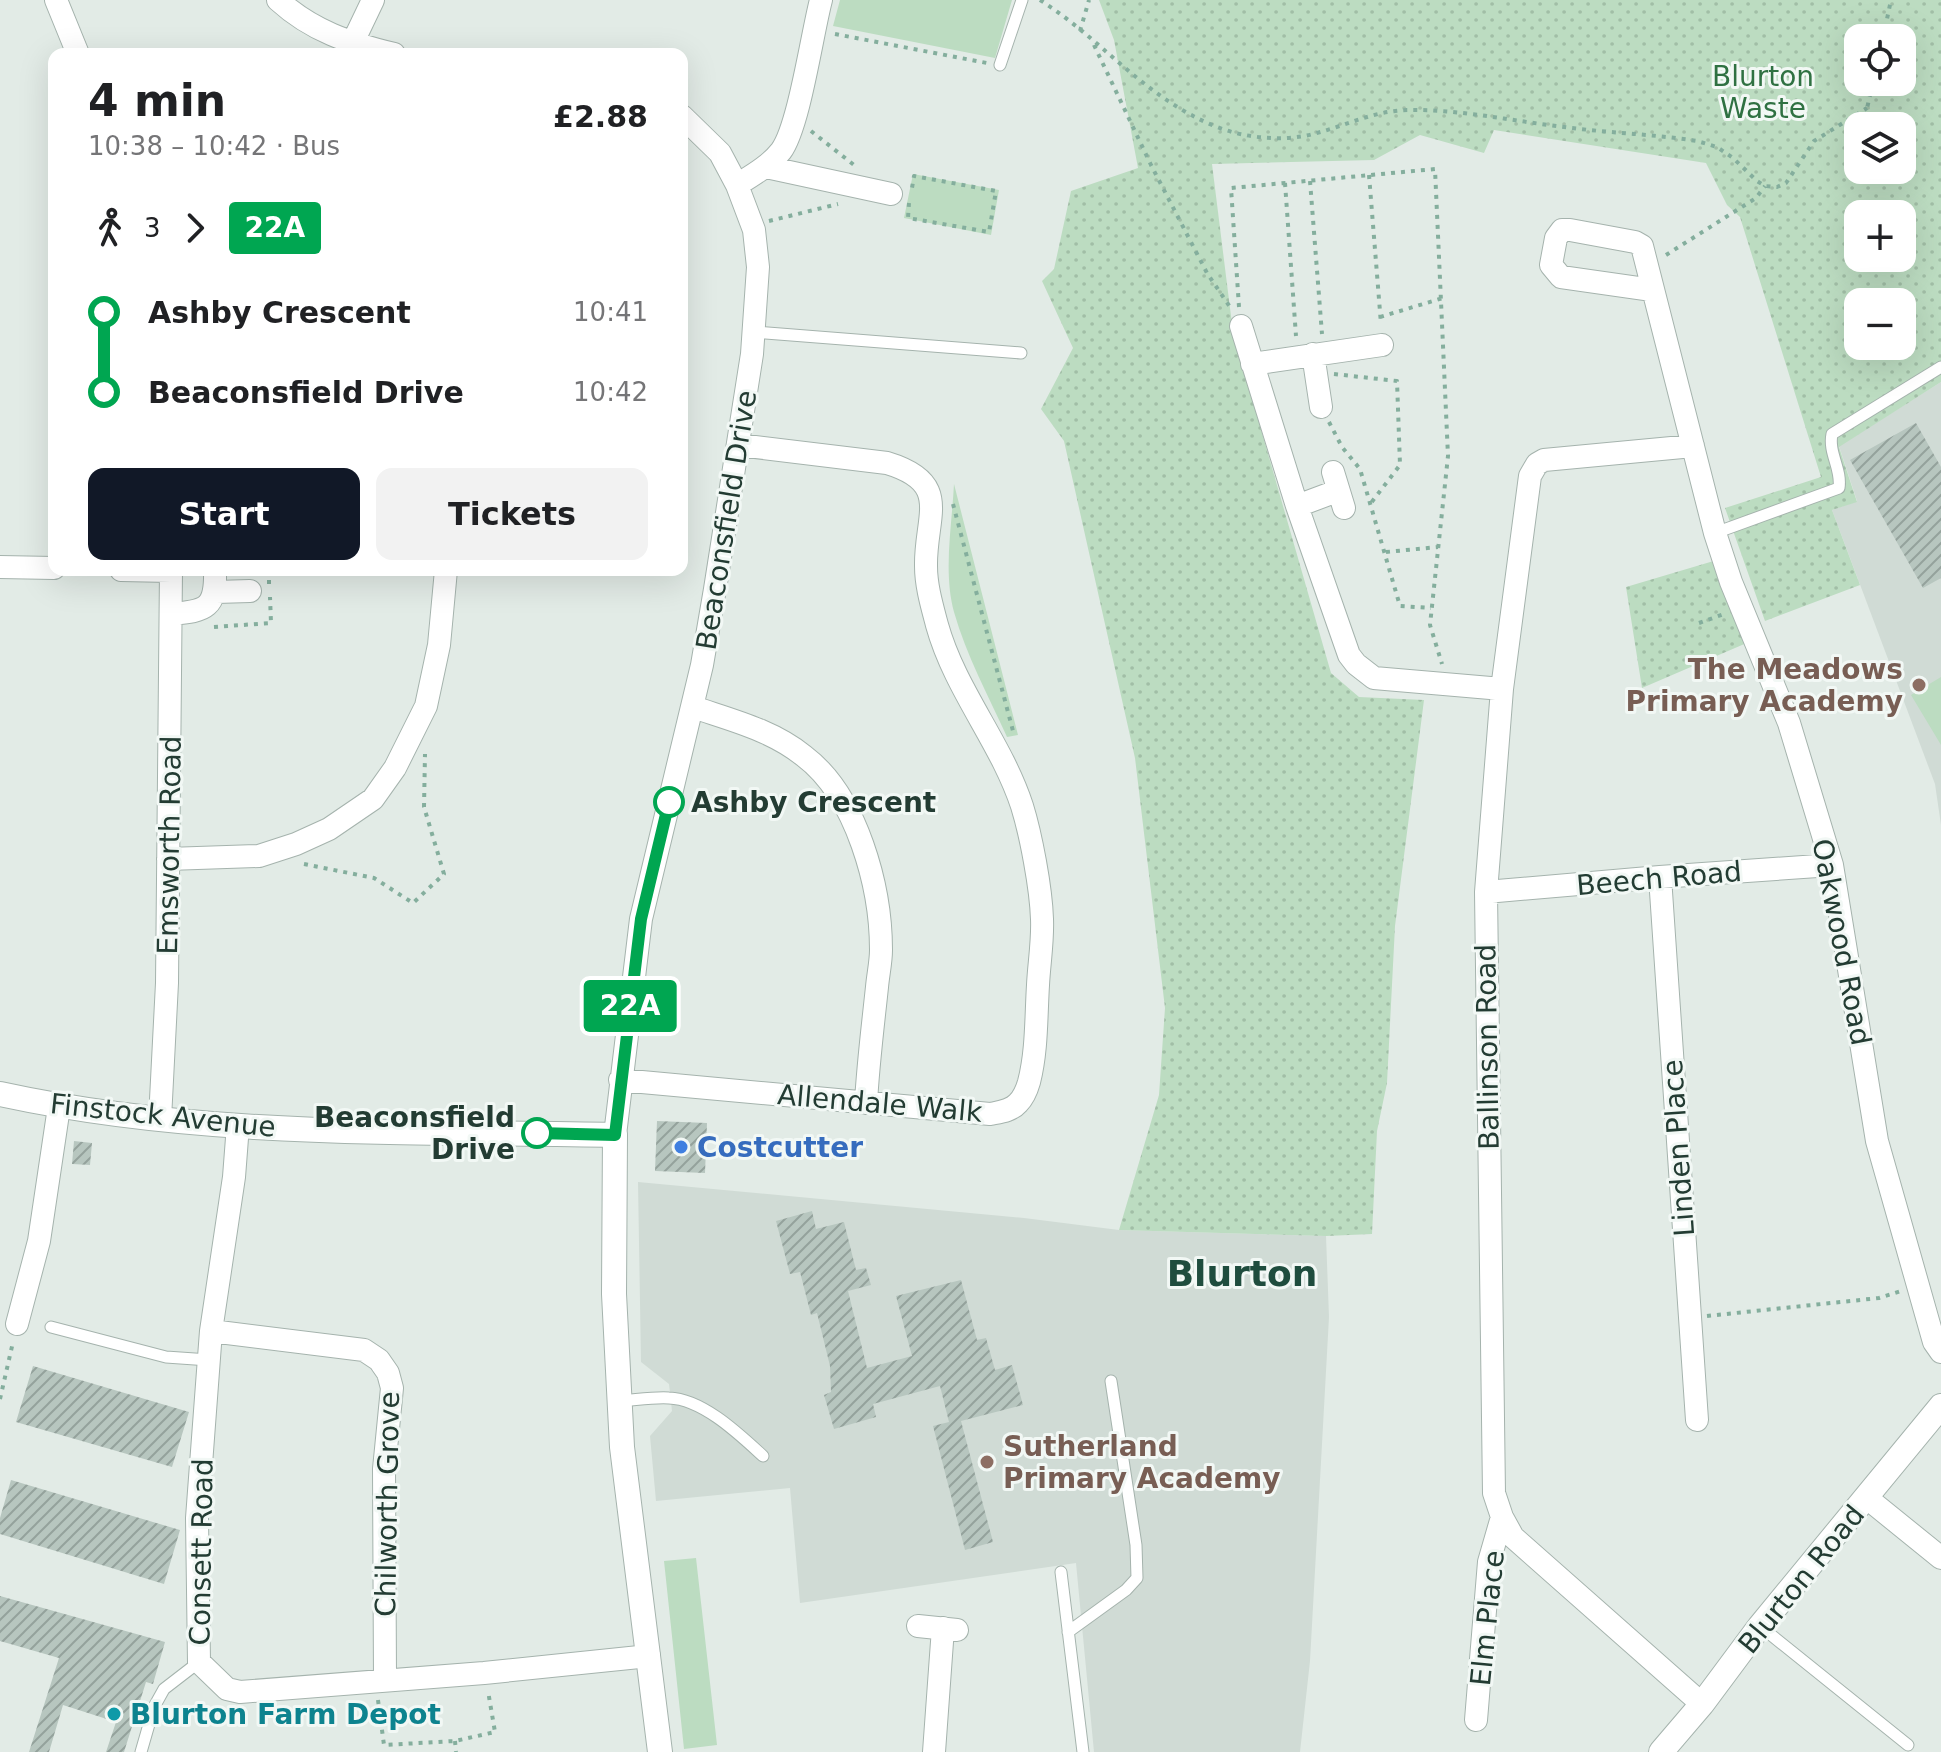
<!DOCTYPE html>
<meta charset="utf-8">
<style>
body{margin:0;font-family:"DejaVu Sans",sans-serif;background:#f2f2f2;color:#202124;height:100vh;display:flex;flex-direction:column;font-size:30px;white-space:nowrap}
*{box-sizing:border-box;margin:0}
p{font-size:26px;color:#757577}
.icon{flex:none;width:44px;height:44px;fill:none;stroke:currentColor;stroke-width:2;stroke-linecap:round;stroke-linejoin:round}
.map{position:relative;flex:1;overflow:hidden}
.details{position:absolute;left:48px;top:48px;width:640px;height:528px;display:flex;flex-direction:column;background:#fff;border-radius:16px;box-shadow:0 8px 32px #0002}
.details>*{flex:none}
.badge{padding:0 16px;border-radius:6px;font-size:28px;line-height:52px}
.controls{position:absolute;left:1844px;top:24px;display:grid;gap:16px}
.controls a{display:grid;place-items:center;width:72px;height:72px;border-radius:16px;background:#fff;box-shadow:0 8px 32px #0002;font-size:40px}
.map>.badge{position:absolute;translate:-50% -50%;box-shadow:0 0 0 4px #fff}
.legs{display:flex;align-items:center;gap:12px;height:88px;padding:0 40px;font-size:26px}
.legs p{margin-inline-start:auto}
.head{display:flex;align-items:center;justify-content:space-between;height:136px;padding:0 40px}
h1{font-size:44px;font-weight:700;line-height:60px}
.action{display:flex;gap:16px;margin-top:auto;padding:16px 40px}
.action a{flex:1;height:92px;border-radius:16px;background:#111827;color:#fff;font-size:32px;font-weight:700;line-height:92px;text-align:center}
.action a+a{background:#f2f2f2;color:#202124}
ul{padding:0 40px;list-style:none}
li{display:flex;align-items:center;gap:28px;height:80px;font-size:30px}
li i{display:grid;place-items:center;width:12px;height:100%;margin:0 10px;background:currentColor}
li i::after{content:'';width:20px;height:20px;margin:-10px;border:6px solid;border-radius:50%;background:#fff}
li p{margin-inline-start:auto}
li:first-child i{background:linear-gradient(#0000 50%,currentColor 0)}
li:last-child i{background:linear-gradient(currentColor 50%,#0000 0)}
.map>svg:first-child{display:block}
.built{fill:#d0dbd5}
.grass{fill:#bcdcc1}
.park{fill:url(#park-dots);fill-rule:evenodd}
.building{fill:url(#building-hatch)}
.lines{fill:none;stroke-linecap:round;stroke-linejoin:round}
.service-casing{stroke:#a5b3ad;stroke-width:13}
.minor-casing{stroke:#a5b3ad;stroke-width:24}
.tertiary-casing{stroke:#a5b3ad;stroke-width:26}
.path{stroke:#84ae9d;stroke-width:4;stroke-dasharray:4 6;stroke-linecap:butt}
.service{stroke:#fff;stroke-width:11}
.minor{stroke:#fff;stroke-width:22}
.tertiary{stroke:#fff;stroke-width:24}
.line-1-casing{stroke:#fff;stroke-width:18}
.line-1{stroke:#00a651;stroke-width:12}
.education-dot{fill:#8d6e63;stroke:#f2f8f5;stroke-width:3}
.stop-1-dot{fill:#fff;stroke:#00a651;stroke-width:4}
.shop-dot{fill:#3f7fe0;stroke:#f2f8f5;stroke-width:3}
.culture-dot{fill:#0f9aa8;stroke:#f2f8f5;stroke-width:3}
.labels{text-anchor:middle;stroke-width:6;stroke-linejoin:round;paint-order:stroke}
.park-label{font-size:28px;fill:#2f7142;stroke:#f2f8f5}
.street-label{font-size:28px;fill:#233c33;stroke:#f2f8f5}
.education-label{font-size:28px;font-weight:bold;fill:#785e54;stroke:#f2f8f5;text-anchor:end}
.stop-label{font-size:28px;font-weight:bold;fill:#233c33;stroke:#f2f8f5;text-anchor:start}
.shop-label{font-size:28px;font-weight:bold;fill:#366cbe;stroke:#f2f8f5;text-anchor:start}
.culture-label{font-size:28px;font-weight:bold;fill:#0d838f;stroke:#f2f8f5;text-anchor:start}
.district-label{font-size:36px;font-weight:bold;fill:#1f4d3e;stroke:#f2f8f5}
</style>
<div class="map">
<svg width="1941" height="1752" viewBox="0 0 1941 1752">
<defs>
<pattern id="park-dots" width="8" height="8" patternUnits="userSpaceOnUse" patternTransform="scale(2)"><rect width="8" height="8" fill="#bcdcc1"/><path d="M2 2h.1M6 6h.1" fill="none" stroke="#a1bea6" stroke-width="1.8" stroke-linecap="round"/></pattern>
<pattern id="building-hatch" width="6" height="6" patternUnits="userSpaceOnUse" patternTransform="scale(2)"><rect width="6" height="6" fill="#b7c6bf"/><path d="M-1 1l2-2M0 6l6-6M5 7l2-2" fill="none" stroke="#94a29c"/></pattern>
</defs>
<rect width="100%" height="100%" fill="#e2ebe6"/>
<!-- built -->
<path class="built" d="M1941,382V825L1935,784L1832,510L1857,501L1839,446Z
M638,1182L1024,1218L1119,1230L1326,1236L1329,1317L1310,1661L1300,1752H1094L1076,1563L800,1603L790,1488L656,1501L650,1436L672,1411L669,1384L641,1362Z"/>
<!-- grass -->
<path class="grass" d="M840,0H1012L995,58L833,26Z
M913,174L999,190L991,235L904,218Z
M954,484L1018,735L1007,737C989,697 966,655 954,612C943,572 952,525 954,484Z
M1941,677V745L1911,695Z
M696,1558L717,1745L684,1749L664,1561Z"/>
<!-- park -->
<path class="park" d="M1099,0H1941V382L1839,447L1857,502L1832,510L1860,585L1765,621L1725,508L1821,477L1740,217L1727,205L1706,163L1494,130L1484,153L1420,135L1374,160L1212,164L1233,332L1331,673L1359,697L1424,700L1395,926L1387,1083L1377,1131L1372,1234L1326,1236L1119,1230L1159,1095L1165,1008L1135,758L1064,441L1041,409L1073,348L1042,281L1054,269L1071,191L1138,168L1114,40ZM1858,38H1902V82H1858ZM1858,126H1902V170H1858ZM1858,214H1902V258H1858ZM1858,302H1902V346H1858Z
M1717,560L1749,642L1642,688L1626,587Z"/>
<!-- building -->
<path class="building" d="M1916,423L1941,467V578L1923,588L1850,460Z
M657,1121L707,1123L705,1173L655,1171Z
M74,1141L92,1143L90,1165L72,1164Z
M812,1211L816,1229L844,1222L856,1270L866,1268L871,1285L848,1291L867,1368L912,1356L896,1296L961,1280L977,1340L986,1338L995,1370L1012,1365L1023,1405L961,1421L993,1542L965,1550L933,1426L949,1422L940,1386L873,1404L876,1417L834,1429L824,1395L831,1392L830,1366L817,1313L811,1315L800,1272L790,1274L776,1221Z
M33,1366L189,1412L172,1467L16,1422Z
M11,1480L180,1530L164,1584L0,1534V1518Z
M0,1596L165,1642L153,1684L146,1682L124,1752H106L116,1722L63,1705L49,1752H29L59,1658L0,1641Z"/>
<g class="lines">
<defs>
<path id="service" d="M1000,65L1022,0
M754,332L1021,353
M1715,533L1839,488C1842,469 1828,453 1832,434L1941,367
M51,1327L166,1357L209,1360
M620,1401C636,1400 653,1397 669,1398C703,1399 740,1435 763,1456
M1061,1572L1083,1752
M1760,1626L1908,1745
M1068,1632L1126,1590L1137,1578L1136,1545L1111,1381
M141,1752L154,1707L164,1689L199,1662"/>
<path id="minor" d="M56,0L78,54
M278,0C312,31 349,43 394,54
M352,44L373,0
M766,167L891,194
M737,185C753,175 769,166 781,151C799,127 812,34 821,0
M1652,290L1561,277L1551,265L1556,238L1562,230H1570L1635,242L1642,246L1715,533L1731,582L1789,723L1832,865L1877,1141L1934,1342L1941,1352
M1241,326L1297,506L1349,655L1356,664L1374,678L1502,689
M1313,354L1321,407
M1252,364L1382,345
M1693,446L1544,460L1537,464L1530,476L1502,689L1486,892L1494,1493L1502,1517L1513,1537L1702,1704
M1333,472L1344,508
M1297,506L1337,491
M0,567L54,568
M121,570L171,571
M216,592L250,591
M171,614C207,611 216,608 215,570
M693,707C731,720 772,730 804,756C857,796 881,887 881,950C881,962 878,975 877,987C873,1025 868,1064 866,1103
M168,859L259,856L296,844L329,829L373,799L395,768L426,706L439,645L446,570
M1660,877L1697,1420
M1486,892L1660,877L1832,865
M620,1080L990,1114C1000,1112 1011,1111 1018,1103C1023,1098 1027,1089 1029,1082C1037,1051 1036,1017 1038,985C1039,964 1043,941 1042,919C1041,888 1031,835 1022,806C1001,742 955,690 937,625C932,606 926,586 926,566C925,516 953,483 887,463L739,445
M160,1119L167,983L171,570
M238,1125L234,1177L211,1331L197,1518L199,1662L227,1689L240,1692L484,1673L649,1656
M615,1135L641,919L702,665L715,589L752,354L758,267L754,230L737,185L720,153L682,116
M17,1324L39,1241L59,1107
M211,1331L364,1350L379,1360L388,1373L392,1388L384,1469L385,1679
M1867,1498L1941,1558
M918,1626L957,1630
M1476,1720L1489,1562L1502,1517
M934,1752L943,1628"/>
<path id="tertiary" d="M0,1094C201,1138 410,1131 615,1135L614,1294L622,1447L660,1752
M1661,1752L1702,1704L1760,1626L1941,1406"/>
</defs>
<!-- service casing -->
<use href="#service" class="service-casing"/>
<!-- minor casing -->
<use href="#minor" class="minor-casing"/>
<!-- tertiary casing -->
<use href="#tertiary" class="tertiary-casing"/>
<!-- path -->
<path class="path" d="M1040,0C1103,40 1144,98 1217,127C1245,138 1283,142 1313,134C1345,126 1373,111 1407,110C1459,109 1512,121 1564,127C1608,133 1653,134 1697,141L1717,147L1733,158L1757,181L1765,186L1777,187L1786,183L1814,141L1867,108
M1080,31L1089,0
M835,34L987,63
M1883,38L1891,0
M1094,45L1151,165L1207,273L1232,310
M1863,126L1873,82
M811,131L854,165
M1866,170L1867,177
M1369,175L1381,324
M1310,181L1322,334
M1285,183L1296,336
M909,203L908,218L989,232L996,191L914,176L912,188
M769,221L838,204
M1666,255L1756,198L1765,186
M1239,307L1231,188L1435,169L1448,456L1430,625L1442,664
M1380,317L1443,298
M1334,374L1397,381L1400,465L1371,503
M1329,422L1342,447L1360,469L1400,606L1431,608
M953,504L1013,731
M1386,552L1438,547
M269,570V584
M1699,623L1724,614
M214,627L271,623L270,597
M304,864L374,878L413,903L444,874L424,807L425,754
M1707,1316L1879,1298L1901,1291
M0,1399L13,1342
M378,1700L384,1745L455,1741L495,1732L488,1691
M455,1741L456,1752"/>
<!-- service -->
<use href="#service" class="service"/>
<!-- minor -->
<use href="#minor" class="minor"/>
<!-- tertiary -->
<use href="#tertiary" class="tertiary"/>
</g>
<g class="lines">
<defs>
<path id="line-1" d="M537,1133L615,1135L641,919L669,802"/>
</defs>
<!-- line-1 casing -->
<use href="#line-1" class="line-1-casing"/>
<!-- line-1 -->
<use href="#line-1" class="line-1"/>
</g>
<!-- markers -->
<g class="education-dot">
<circle cx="1919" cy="685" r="8"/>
<circle cx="987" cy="1462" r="8"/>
</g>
<g class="stop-1-dot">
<circle cx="669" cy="802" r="14"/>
<circle cx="537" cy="1133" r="14"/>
</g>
<circle class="shop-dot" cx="681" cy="1147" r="8"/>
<circle class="culture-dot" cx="114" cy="1714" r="8"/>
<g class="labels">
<!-- park labels -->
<g class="park-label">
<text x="1763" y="86">Blurton<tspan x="1763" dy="32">Waste</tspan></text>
</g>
<!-- street labels -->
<g class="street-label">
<text transform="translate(726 520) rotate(-81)" y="10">Beaconsfield Drive</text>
<text transform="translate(169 845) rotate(-89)" y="10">Emsworth Road</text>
<text transform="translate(1659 878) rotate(-5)" y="10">Beech Road</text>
<text transform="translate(1842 942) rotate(79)" y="10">Oakwood Road</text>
<text transform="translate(1487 1047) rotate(-91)" y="10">Ballinson Road</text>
<text transform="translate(880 1103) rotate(5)" y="10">Allendale Walk</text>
<text transform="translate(163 1115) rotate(6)" y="10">Finstock Avenue</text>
<text transform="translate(1678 1148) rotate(-94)" y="10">Linden Place</text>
<text transform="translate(387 1504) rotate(-89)" y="10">Chilworth Grove</text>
<text transform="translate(201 1552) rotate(-89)" y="10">Consett Road</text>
<text transform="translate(1801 1579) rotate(-51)" y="10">Blurton Road</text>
<text transform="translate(1487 1618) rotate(-84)" y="10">Elm Place</text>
</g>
<!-- education labels -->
<g class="education-label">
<text x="1903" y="679">The Meadows<tspan x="1903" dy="32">Primary Academy</tspan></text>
<text x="1003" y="1456" text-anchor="start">Sutherland<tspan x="1003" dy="32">Primary Academy</tspan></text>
</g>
<!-- stop labels -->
<g class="stop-label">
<text x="691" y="812">Ashby Crescent</text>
<text x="515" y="1127" text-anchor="end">Beaconsfield<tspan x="515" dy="32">Drive</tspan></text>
</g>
<!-- shop labels -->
<g class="shop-label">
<text x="697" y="1157">Costcutter</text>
</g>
<!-- culture labels -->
<g class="culture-label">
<text x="130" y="1724">Blurton Farm Depot</text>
</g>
<!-- district labels -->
<g class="district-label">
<text x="1242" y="1286">Blurton</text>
</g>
</g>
</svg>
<div class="controls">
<a><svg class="icon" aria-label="locate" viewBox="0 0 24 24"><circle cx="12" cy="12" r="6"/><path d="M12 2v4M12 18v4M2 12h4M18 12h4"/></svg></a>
<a><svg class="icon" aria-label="layers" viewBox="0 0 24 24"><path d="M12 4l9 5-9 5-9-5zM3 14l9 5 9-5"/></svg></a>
<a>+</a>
<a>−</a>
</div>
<b class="badge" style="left:630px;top:1006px;background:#00a651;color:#fff">22A</b>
<section class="details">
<div class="head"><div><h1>4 min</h1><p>10:38 – 10:42 · Bus</p></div><b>£2.88</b></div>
<div class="legs"><svg class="icon" aria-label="walk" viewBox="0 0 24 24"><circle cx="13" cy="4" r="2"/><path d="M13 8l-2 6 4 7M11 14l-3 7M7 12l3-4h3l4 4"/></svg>3<svg class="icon" aria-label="forward" viewBox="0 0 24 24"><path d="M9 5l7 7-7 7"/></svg><b class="badge" style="background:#00a651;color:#fff">22A</b></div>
<ul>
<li><i style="color:#00a651"></i><b>Ashby Crescent</b><p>10:41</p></li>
<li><i style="color:#00a651"></i><b>Beaconsfield Drive</b><p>10:42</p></li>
</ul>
<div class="action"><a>Start</a><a>Tickets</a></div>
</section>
</div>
